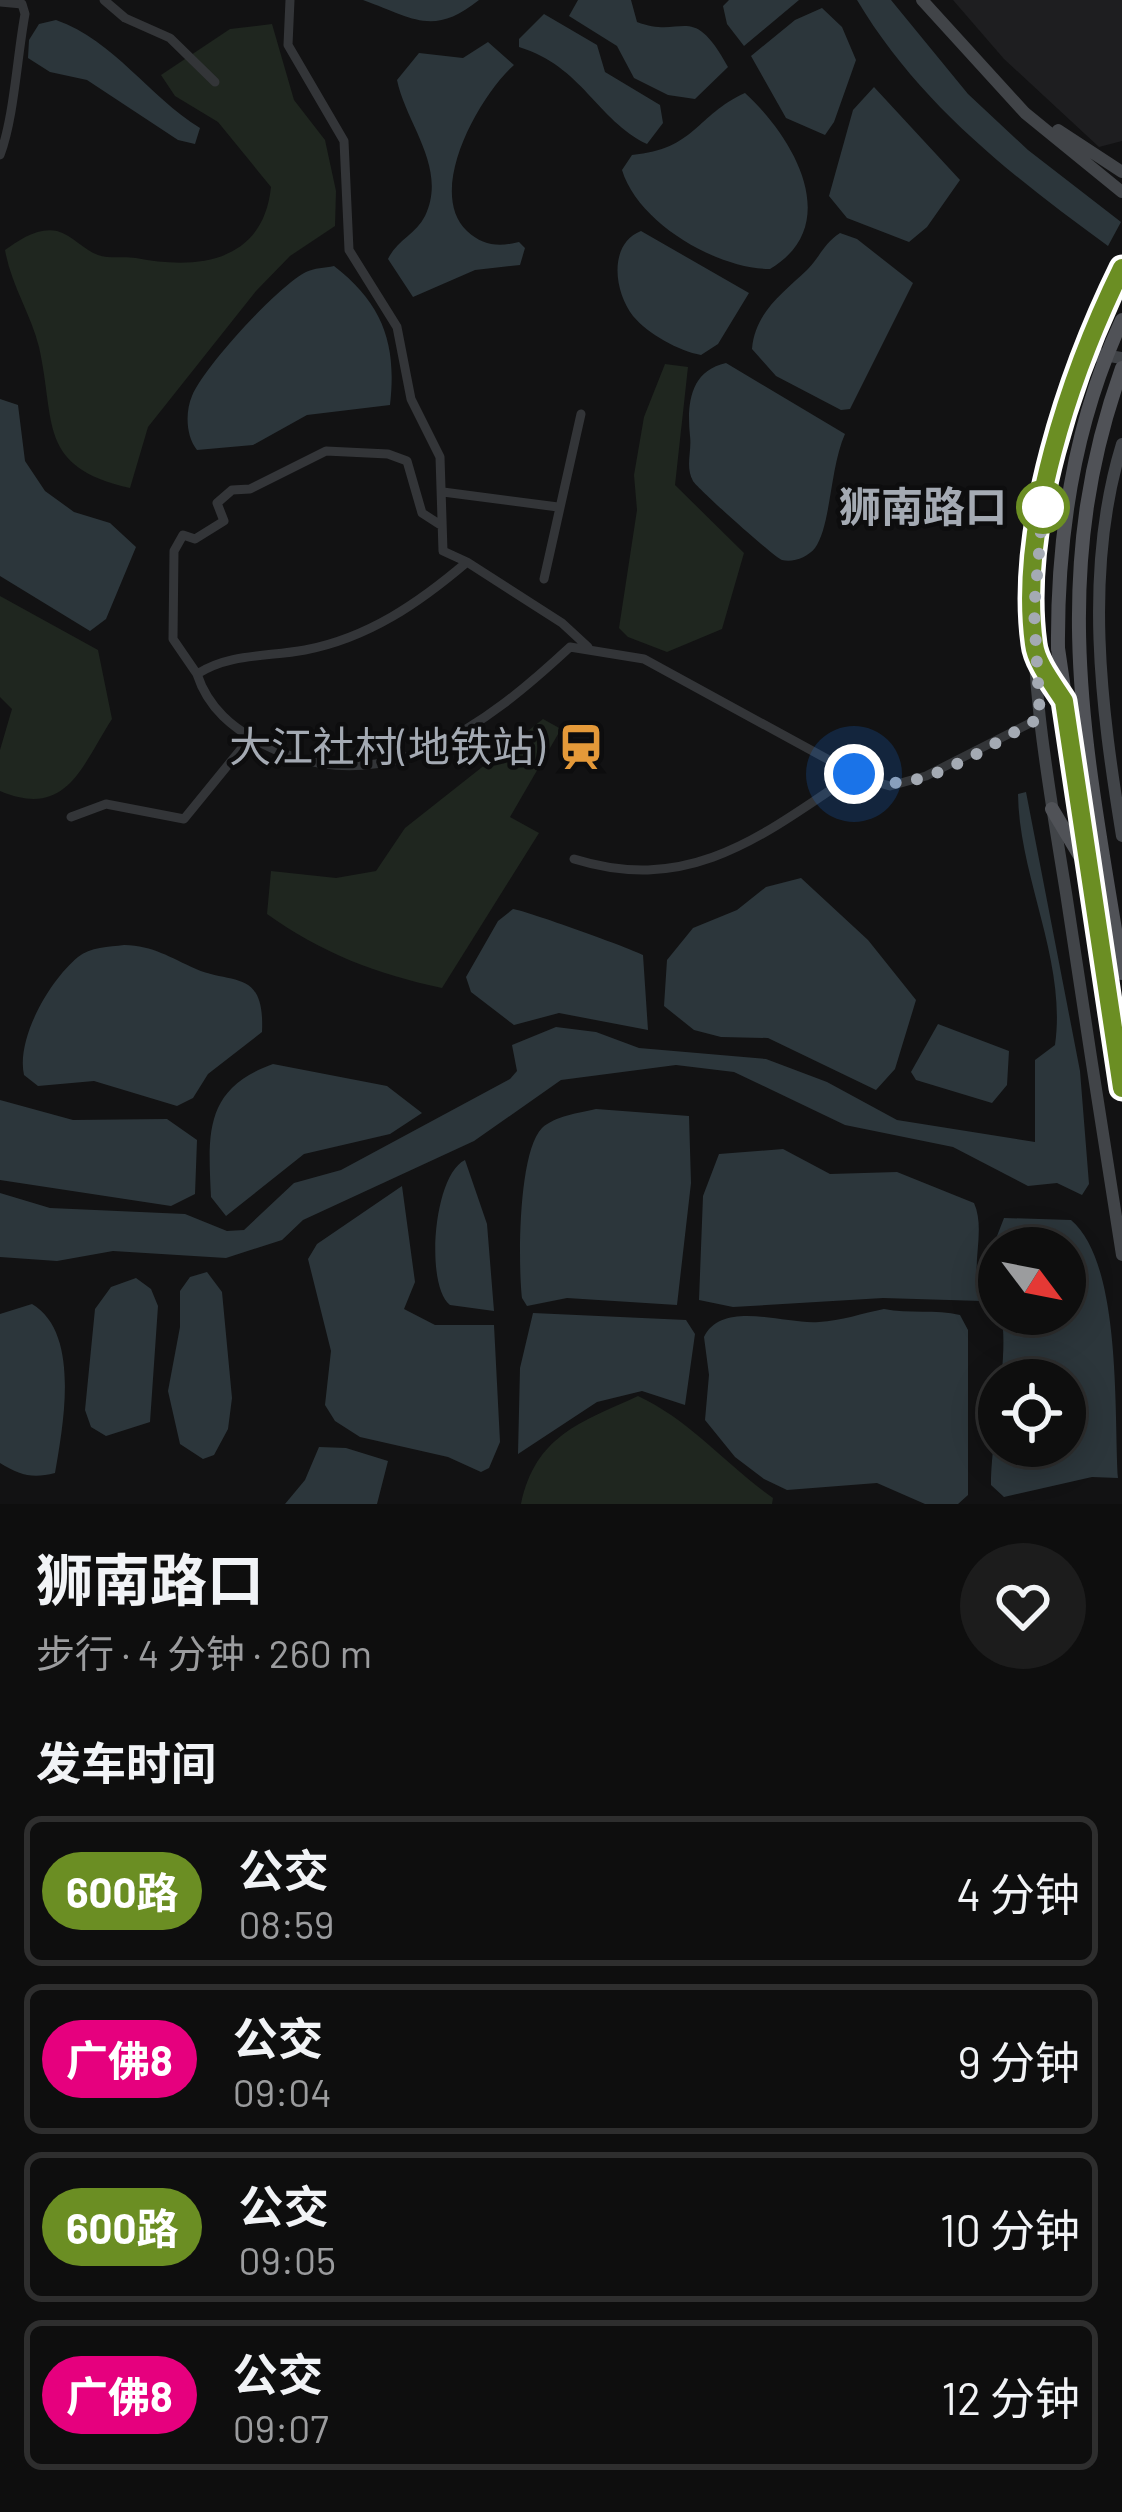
<!DOCTYPE html>
<html lang="zh">
<meta charset="utf-8">
<style>
body{margin:0;font-family:Barlow,"Noto Sans SC",sans-serif;background:#1c1c1c;color:#f1f3f6;height:100vh;display:flex;flex-direction:column;font-size:45px;white-space:nowrap}
*{box-sizing:border-box;margin:0}
p{font-size:39px;color:#9b9c9e}
.icon{flex:none;width:66px;height:66px;fill:none;stroke:currentColor;stroke-width:2;stroke-linecap:round;stroke-linejoin:round}
.map{position:relative;height:1504px;overflow:hidden}
.details{display:flex;flex-direction:column;background:#0e0e0e;flex:1}
.details>*{flex:none}
.badge{padding:0 24px;border-radius:39px;font-size:42px;line-height:78px}
.needle{width:78px;rotate:122deg}
.controls{position:absolute;left:978px;top:1227px;display:grid;gap:24px}
.controls a{display:grid;place-items:center;width:108px;height:108px;border-radius:50%;background:#0e0e0e;box-shadow:0 6px 30px #0003,0 0 0 3px #2e2e2e;font-size:60px}
.you{position:absolute;width:60px;height:60px;margin:-30px;border:9px solid #fff;border-radius:50%;background:#1a73e8;box-shadow:0 0 0 18px #1a73e833}
.map>.badge{position:absolute;translate:-50% -50%;box-shadow:0 0 0 6px #fff}
h2{padding:0 36px;font-size:45px;line-height:108px}
.round{display:grid;place-items:center;flex:none;width:126px;height:126px;border-radius:63px;background:#1c1c1c}
.overview{display:flex;align-items:center;justify-content:space-between;height:204px;padding:0 36px}
h1{font-size:57px;font-weight:700;line-height:90px}
ul{padding:0;list-style:none}
li{display:flex;align-items:center;gap:36px;height:150px;margin:0 24px 18px;padding:0 12px;border:6px solid #2e2e2e;border-radius:18px}
li div{flex:1}
li b{display:block;font-size:45px}
li em{font-style:normal}
li .badge{min-width:132px;font-weight:700;text-align:center}
.map>svg:first-child{display:block}
.built{fill:#1e1e20}
.green{fill:#1f261f}
.water{fill:#2c363b;fill-rule:evenodd}
.lines{fill:none;stroke-linecap:round;stroke-linejoin:round}
.street{stroke:#333538;stroke-width:9}
.secondary{stroke:#414448;stroke-width:12}
.primary{stroke:#505257;stroke-width:14}
.primary-bridge{stroke:#505257;stroke-width:14}
.line-casing{stroke:#fff;stroke-width:27}
.line{stroke:#6b8e23;stroke-width:18}
.walk{stroke:#a4aab3;stroke-width:12;stroke-dasharray:0 21.6}
.stop-dot{fill:#fff;stroke:#6b8e23;stroke-width:6}
.labels{text-anchor:middle;stroke-width:9;stroke-linejoin:round;paint-order:stroke}
.stop-label{font-size:42px;font-weight:bold;fill:#a4aab3;stroke:#0d0d0e;text-anchor:end}
.poi-label{font-size:42px;fill:#a4aab3;stroke:#0d0d0e;text-anchor:end}
</style>
<div class="map">
<svg width="1122" height="1504" viewBox="0 0 1122 1504">
<rect width="100%" height="100%" fill="#121213"/>
<!-- built -->
<path class="built" d="M953,0H1122V141L1099,147L1004,59Z"/>
<!-- green -->
<path class="green" d="M272,24L294,100L325,140L336,191L335,226L290,256L256,291L148,427L130,488C37,467 56,423 39,347C31,314 11,285 5,250C19,240 38,227 57,231C72,235 84,250 98,255C109,259 124,256 136,258C197,270 263,263 271,187L218,122L175,96L161,75L230,29Z
M665,364L688,367L675,485L744,553L722,629L667,652L628,637L619,628L637,510L634,475L644,417Z
M0,596L98,650L112,719C81,767 67,819 0,791V750L12,709L0,697Z
M543,719L561,729L510,817L539,833L442,988C377,974 321,953 267,914L271,871L336,878L376,871L405,828Z
M638,1396C690,1420 726,1465 773,1498L772,1504H521C536,1435 580,1423 638,1396Z"/>
<!-- water -->
<path class="water" d="M363,0H479C433,37 413,18 363,0Z
M578,0H631L637,22C684,40 691,0 728,67L695,99L668,95L634,78L617,46L569,16Z
M729,0H799L744,46L727,24L723,6Z
M857,0H891L968,94L1028,150L1121,222L1108,246C1012,176 919,104 857,0Z
M822,8L842,27L856,60L834,122L825,135L786,118L751,56L795,20Z
M544,14L597,45L605,72L660,105L663,123L647,144C597,120 582,66 519,47V39Z
M56,20C115,41 148,96 200,128L195,144L178,140L87,80L50,72L28,58L29,40L39,24Z
M488,42L514,65C480,95 425,191 467,231C483,246 499,247 519,242L525,248L520,265L475,270L413,297L388,259C396,241 416,234 425,216C448,168 406,124 397,80L419,53L463,58Z
M874,87L960,180L927,227L909,242L847,218L829,196L853,110Z
M745,93C793,137 845,224 770,269C717,269 638,223 622,170L632,155C696,149 696,115 745,93Z
M641,231L749,293L718,344L701,355C679,351 648,334 633,316C614,292 608,244 641,231Z
M840,233L857,239L913,283L850,409L841,410L776,376L752,349C755,312 783,293 807,270C820,257 824,243 840,233Z
M334,266C383,304 397,344 390,405L307,415L253,445L197,450C186,437 185,412 192,396C204,367 278,286 306,272C314,268 325,268 334,266Z
M726,363L845,434C830,467 831,526 815,548C808,557 793,563 782,560C775,558 698,489 693,481C685,467 692,451 690,436C687,406 689,371 726,363Z
M0,399L18,405L25,461L45,491L74,512L110,523L136,547L106,619L90,631L0,576Z
M1026,792L1080,1071L1089,1184L1082,1195L1057,1183L1028,1186L953,1147L845,1125L734,1072L676,1065L561,1080L474,1141L303,1220L282,1240L226,1258L113,1251L57,1261L0,1257V1193L50,1208L185,1214L227,1231L244,1230L294,1183L341,1170L510,1079L517,1071L512,1045L556,1027L596,1032L639,1048L766,1059L827,1082L897,1120L1035,1142V1060L1055,1045C1067,961 1019,877 1018,794Z
M801,878L868,940L916,1000L895,1069L876,1090L768,1038L721,1037L694,1030L664,1006L667,960L693,928L737,910L766,887Z
M513,909C524,910 635,950 643,955L648,1030L559,1013L514,1025L471,992L466,977L498,921Z
M124,945C154,946 169,957 196,969C232,985 265,968 262,1032L208,1074L193,1098L177,1106L94,1081L38,1086L24,1075C16,1039 49,981 78,957C90,947 109,947 124,945Z
M938,1024L1009,1051L1007,1085L992,1103L916,1080L911,1072Z
M273,1064L387,1086L422,1113L390,1134L304,1154L226,1216L211,1197C208,1133 204,1089 273,1064Z
M0,1100L73,1120L167,1119L197,1140L195,1194L171,1206L0,1180Z
M596,1109L689,1116L691,1183L677,1305L567,1298L527,1306L522,1298C518,1265 518,1152 542,1128C555,1116 579,1113 596,1109Z
M783,1149L830,1174L897,1172L974,1203C987,1232 968,1269 982,1301L883,1298L733,1307L699,1300L703,1196L719,1154Z
M465,1160L487,1224L494,1311L450,1305C425,1286 433,1175 465,1160Z
M402,1186L415,1282L404,1309L435,1325H494L500,1442L489,1468L481,1472L448,1457L360,1437L335,1421L325,1405L331,1351L308,1259L317,1244Z
M1004,1218L1071,1220C1122,1263 1114,1413 1118,1478L1092,1477L1004,1497L991,1485C991,1435 1010,1356 1001,1314H1065V1248H999V1305L997,1236ZM999,1380H1065V1446H999Z
M207,1272L222,1292L232,1398L228,1429L214,1455L203,1459L180,1444L168,1391L180,1327V1291L190,1277Z
M136,1278L151,1289L158,1306L150,1422L106,1436L91,1427L85,1410L95,1309L111,1287Z
M32,1304C81,1333 63,1426 55,1473C32,1479 20,1475 0,1463V1314Z
M884,1309C909,1314 936,1309 960,1315L968,1330V1495L958,1504H925L877,1483L787,1490L764,1479L735,1457L705,1420L709,1375L704,1337C723,1299 785,1325 819,1322C841,1321 863,1313 884,1309Z
M533,1313L686,1320L695,1334L685,1405L642,1391L597,1402L518,1454L520,1368Z
M319,1447L346,1448L388,1461L377,1504H285L305,1480Z"/>
<g class="lines">
<!-- street -->
<path class="street" d="M104,0L125,18L170,38L215,82
M290,0L288,45L344,141L349,250L397,327L411,399L440,457L443,551L467,562
M0,2L22,4L25,14C17,57 14,118 0,155
M443,492L558,507
M544,579L581,414
M588,647L562,623L467,562C419,603 368,638 305,650C268,657 230,653 197,674C208,708 233,729 265,745C384,805 486,725 570,647L644,659L862,778L890,786L926,776L1040,718
M197,674L173,639L174,551L183,535L195,539L224,521L217,503L232,490L250,489L326,451L388,454L407,461L422,513L439,524
M71,817L106,804L184,819L250,738
M574,859C690,895 762,836 854,774"/>
<!-- secondary -->
<path class="secondary" d="M922,0L1025,113L1122,192
M1058,130L1122,172
M1122,268C1076,361 1039,470 1034,574C1029,682 1049,787 1066,893C1084,1014 1103,1134 1122,1255
M1082,364L1098,354L1122,358
M1122,444C1083,571 1101,707 1122,836"/>
<!-- primary -->
<path class="primary" d="M1122,368C1045,582 1088,757 1122,973
M1058,648L1122,1088
M1033,649L1061,696
M1052,809L1083,861"/>
<!-- primary-bridge -->
<path class="primary-bridge" d="M1058,648C1057,536 1074,423 1122,320"/>
</g>
<g class="lines">
<defs>
<path id="line" d="M1122,268C1071,372 1018,527 1034,644C1036,663 1054,685 1064,701L1122,1088"/>
</defs>
<!-- line casing -->
<use href="#line" class="line-casing"/>
<!-- line -->
<use href="#line" class="line"/>
<!-- walk -->
<path class="walk" d="M854,774C910,806 989,744 1040,718L1034,610L1043,507"/>
</g>
<!-- icons -->
<defs>
<symbol id="station-bare" viewBox="-9 -9 18 18"><path d="M-3-6H3Q5-6 5-4V2Q5 4 3 4L4.5 6H3L1.5 4h-3L-3 6H-4.5L-3 4Q-5 4-5 2V-4Q-5-6-3-6ZM-3.5-4v3h7v-3ZM-3.5 1v1.5H-2V1ZM2 1v1.5H3.5V1Z" fill="#e49939" stroke="#0d0d0e" stroke-width="2.5" paint-order="stroke"/></symbol>
</defs>
<g fill-rule="evenodd">
<use href="#station-bare" x="548" y="714" width="66" height="66"/>
</g>
<!-- markers -->
<circle class="stop-dot" cx="1043" cy="507" r="24"/>
<g class="labels">
<!-- stop labels -->
<g class="stop-label">
<text x="1007" y="522">狮南路口</text>
</g>
<!-- poi labels -->
<g class="poi-label">
<text x="545" y="762">大江社村(地铁站)</text>
</g>
</g>
</svg>
<div class="controls">
<a><svg class="needle" viewBox="-14 -14 28 28"><path d="M0-13l5 13h-10z" fill="#e53935"/><path d="M0 13l5-13h-10z" fill="#9b9c9e"/></svg></a>
<a><svg class="icon" aria-label="locate" viewBox="0 0 24 24"><circle cx="12" cy="12" r="6"/><path d="M12 2v4M12 18v4M2 12h4M18 12h4"/></svg></a>
</div>
<div class="you" style="left:854px;top:774px"></div>
</div>
<section class="details">
<div class="overview"><div><h1>狮南路口</h1><p>步行 · 4 分钟 · 260 m</p></div><a class="round"><svg class="icon" aria-label="heart" viewBox="0 0 24 24"><path d="M12 20l-8-8c-3-5 5-10 8-4 3-6 11-1 8 4z"/></svg></a></div>
<h2>发车时间</h2>
<ul>
<li><span class="badge" style="background:#6b8e23;color:#fff">600路</span><div><b>公交</b><p>08:59</p></div><em>4 分钟</em></li>
<li><span class="badge" style="background:#e6007e;color:#fff">广佛8</span><div><b>公交</b><p>09:04</p></div><em>9 分钟</em></li>
<li><span class="badge" style="background:#6b8e23;color:#fff">600路</span><div><b>公交</b><p>09:05</p></div><em>10 分钟</em></li>
<li><span class="badge" style="background:#e6007e;color:#fff">广佛8</span><div><b>公交</b><p>09:07</p></div><em>12 分钟</em></li>
</ul>
</section>
